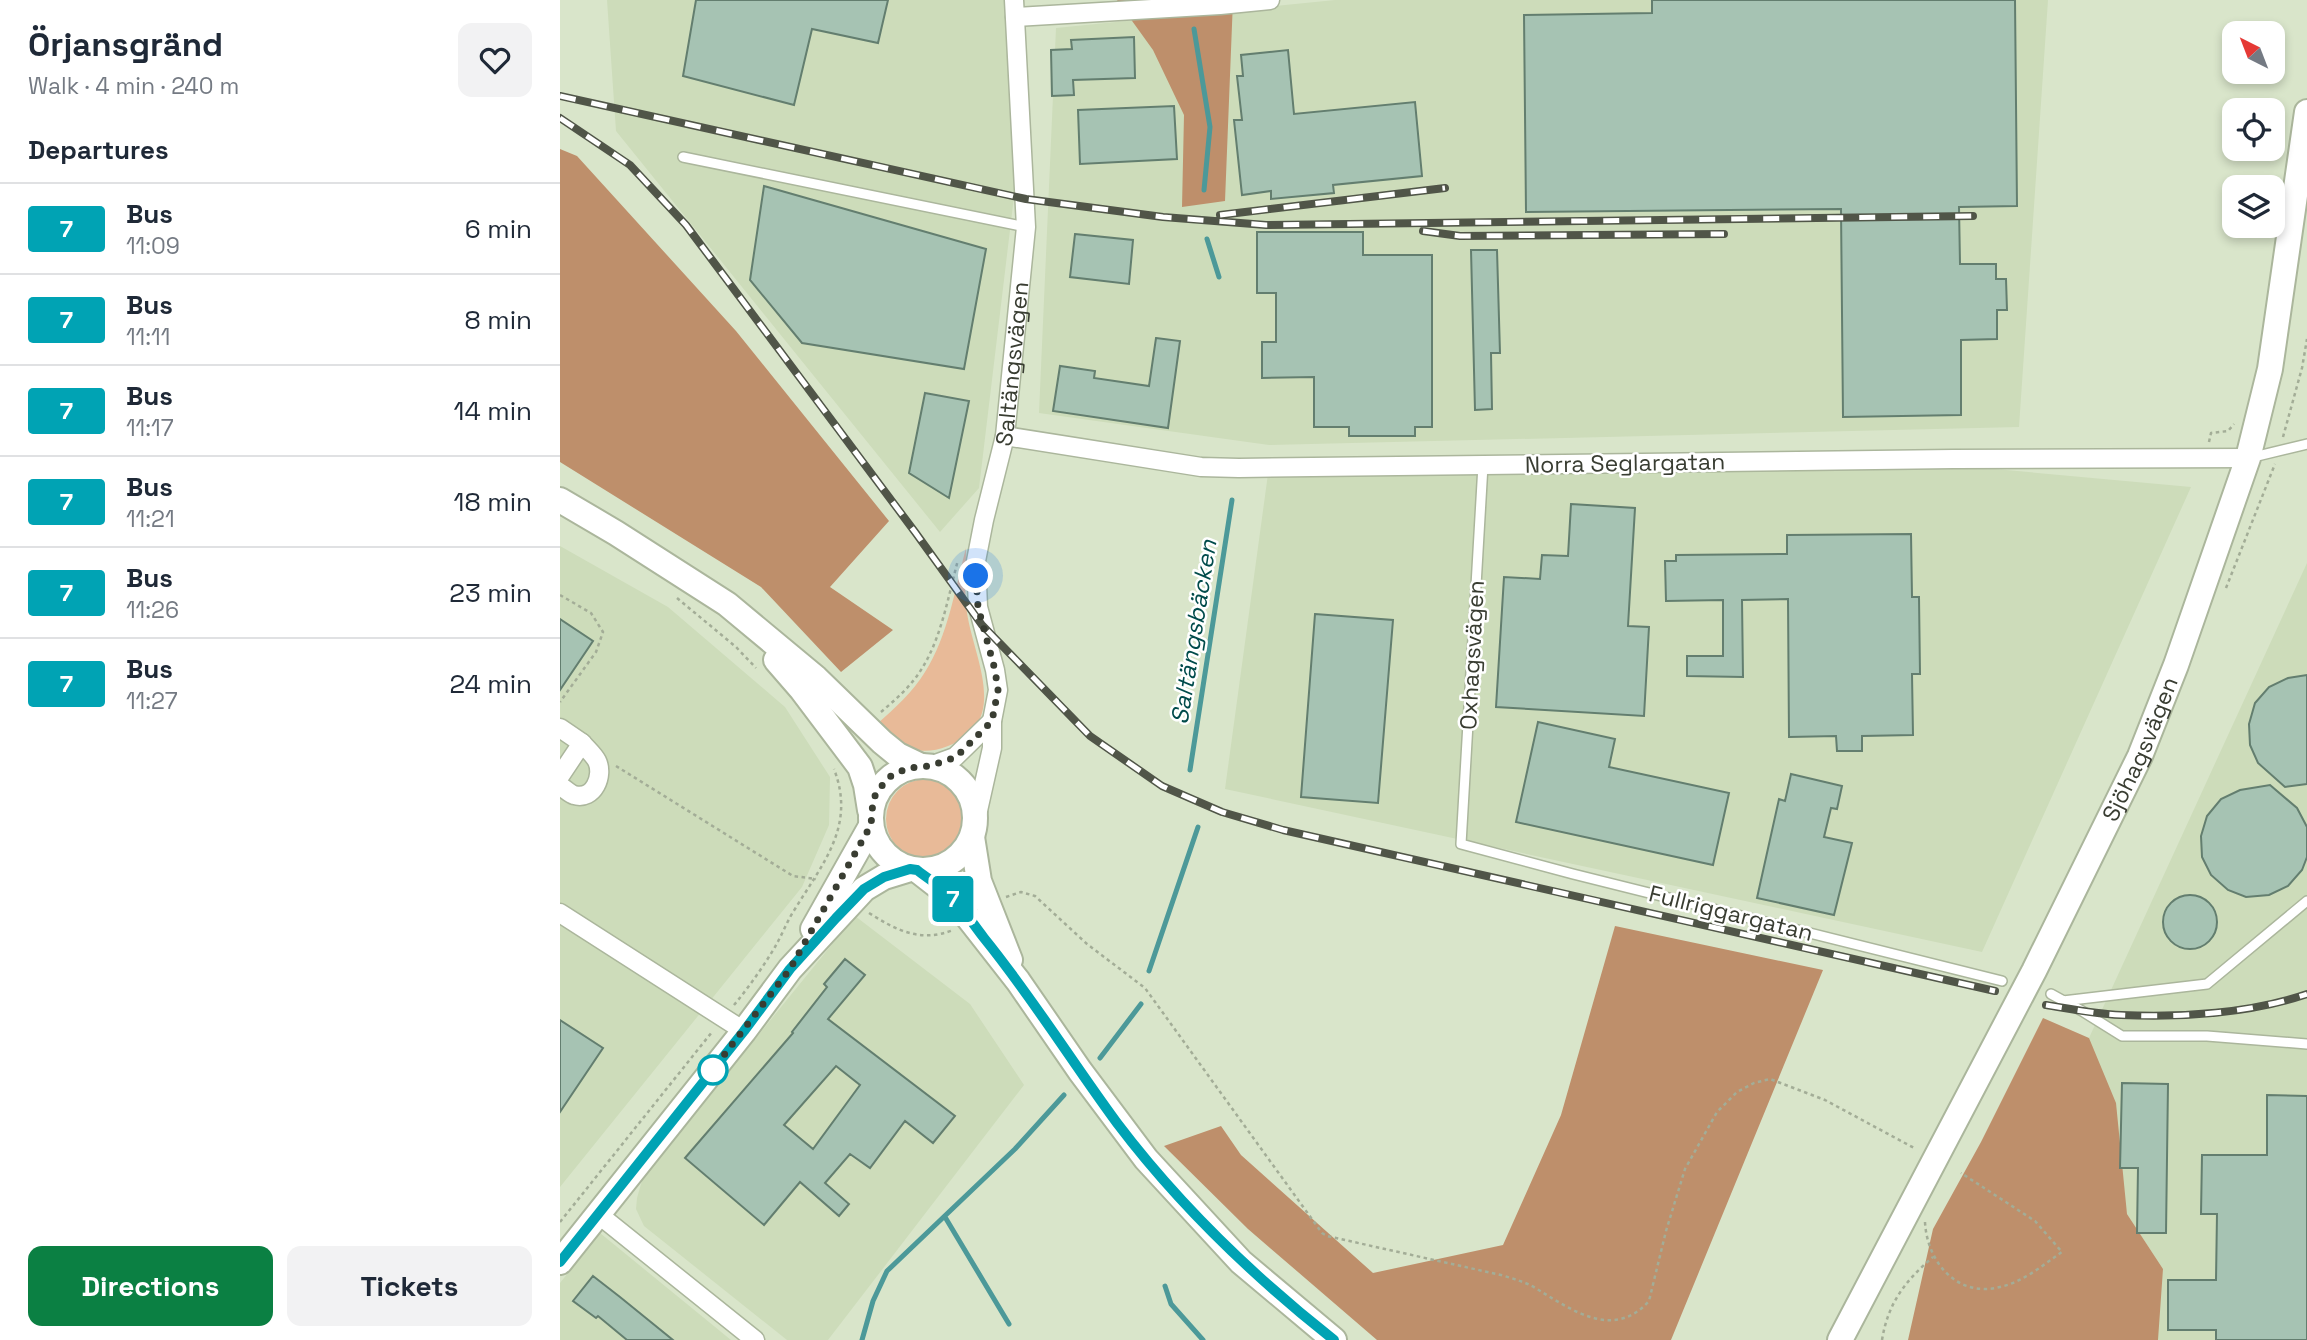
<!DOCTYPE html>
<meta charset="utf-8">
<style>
body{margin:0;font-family:"Space Grotesk",sans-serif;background:#f2f2f3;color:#1f2937;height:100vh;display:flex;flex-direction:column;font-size:26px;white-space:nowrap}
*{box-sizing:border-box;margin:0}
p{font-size:23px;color:#747a83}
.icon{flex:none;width:38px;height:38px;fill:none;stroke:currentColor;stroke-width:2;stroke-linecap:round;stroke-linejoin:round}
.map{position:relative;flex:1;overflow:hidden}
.drawer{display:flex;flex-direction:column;background:#fff;width:560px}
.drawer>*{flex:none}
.badge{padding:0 14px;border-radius:5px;font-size:24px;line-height:46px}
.needle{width:46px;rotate:318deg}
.tools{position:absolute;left:1662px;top:21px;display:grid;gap:14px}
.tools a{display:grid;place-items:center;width:63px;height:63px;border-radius:14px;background:#fff;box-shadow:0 4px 10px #0003;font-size:35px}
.you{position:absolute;width:35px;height:35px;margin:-18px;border:5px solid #fff;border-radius:50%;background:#1a73e8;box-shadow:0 0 0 10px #1a73e833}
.map>.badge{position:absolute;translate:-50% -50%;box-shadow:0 0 0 4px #fff}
h2{padding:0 28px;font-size:26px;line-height:63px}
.round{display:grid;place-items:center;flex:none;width:74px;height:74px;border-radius:14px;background:#f2f2f3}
.headline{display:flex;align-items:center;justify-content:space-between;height:119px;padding:0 28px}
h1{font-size:33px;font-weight:700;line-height:52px}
.primary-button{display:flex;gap:14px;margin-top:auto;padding:14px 28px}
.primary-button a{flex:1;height:80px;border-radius:14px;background:#0b8043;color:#fff;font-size:28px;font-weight:700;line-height:80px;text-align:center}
.primary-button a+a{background:#f2f2f3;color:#1f2937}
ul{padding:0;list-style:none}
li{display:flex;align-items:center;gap:21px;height:91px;padding:0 28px;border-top:2px solid #e0e1e3}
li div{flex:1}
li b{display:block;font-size:26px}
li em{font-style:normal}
li .badge{min-width:77px;font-weight:700;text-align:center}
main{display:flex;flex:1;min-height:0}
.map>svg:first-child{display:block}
.built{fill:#cddcba}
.green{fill:#e8ba98}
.forest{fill:#be8f6b}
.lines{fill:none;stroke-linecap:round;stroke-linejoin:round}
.stream{stroke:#4c9999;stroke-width:5}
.building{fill:#a6c3b3;stroke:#637e6f;stroke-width:2;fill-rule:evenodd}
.lane-casing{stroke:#abb69c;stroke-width:12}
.street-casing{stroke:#abb69c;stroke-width:21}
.secondary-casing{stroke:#abb69c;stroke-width:28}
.path{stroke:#a3ad97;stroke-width:2.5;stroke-dasharray:3.5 3.5;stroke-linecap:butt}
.lane{stroke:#fff;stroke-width:9}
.street{stroke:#fff;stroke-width:18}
.secondary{stroke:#fff;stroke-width:24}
.rail-casing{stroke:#505548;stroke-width:8}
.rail{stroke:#fff;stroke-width:5;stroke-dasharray:16;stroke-linecap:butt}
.line-casing{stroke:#fff;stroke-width:16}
.line{stroke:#00a3b4;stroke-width:10}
.walk{stroke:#393d32;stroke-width:7;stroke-dasharray:0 12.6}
.stop-dot{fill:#fff;stroke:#00a3b4;stroke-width:3.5}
.labels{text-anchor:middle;stroke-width:5;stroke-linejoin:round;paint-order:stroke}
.street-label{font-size:23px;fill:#393d32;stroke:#fff}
.water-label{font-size:24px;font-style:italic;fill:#004b4b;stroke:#fff}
</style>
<main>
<section class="drawer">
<div class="headline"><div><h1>Örjansgränd</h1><p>Walk · 4 min · 240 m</p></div><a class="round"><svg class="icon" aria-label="heart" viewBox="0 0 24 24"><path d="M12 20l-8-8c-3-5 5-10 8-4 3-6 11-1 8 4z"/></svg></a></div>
<h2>Departures</h2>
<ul>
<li><span class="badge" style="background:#00a3b4;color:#fff">7</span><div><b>Bus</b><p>11:09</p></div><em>6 min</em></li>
<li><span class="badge" style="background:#00a3b4;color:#fff">7</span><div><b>Bus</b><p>11:11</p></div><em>8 min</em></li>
<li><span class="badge" style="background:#00a3b4;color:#fff">7</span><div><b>Bus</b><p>11:17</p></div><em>14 min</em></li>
<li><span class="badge" style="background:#00a3b4;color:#fff">7</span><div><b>Bus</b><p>11:21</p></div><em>18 min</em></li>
<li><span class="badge" style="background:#00a3b4;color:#fff">7</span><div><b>Bus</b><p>11:26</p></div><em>23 min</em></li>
<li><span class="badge" style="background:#00a3b4;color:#fff">7</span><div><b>Bus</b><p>11:27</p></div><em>24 min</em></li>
</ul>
<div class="primary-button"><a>Directions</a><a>Tickets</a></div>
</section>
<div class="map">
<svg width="1747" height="1340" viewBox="0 0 1747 1340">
<rect width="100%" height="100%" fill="#d9e5ca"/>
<!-- built -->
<path class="built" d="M47,0H454L456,180L419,488L380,532L56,131Z
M775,0H1488L1459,427L709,445L479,413L496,28Z
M1402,466L1631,487L1422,952L665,789L708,474Z
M0,546L108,607L225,707L270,777L269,825L242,887L0,1187Z
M1747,563V1340H1592L1603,1269L1567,1214L1529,1038Z
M295,916L410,1004L464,1085L268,1340H227L84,1226L76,1209L77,1198L83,1177Z
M40,1233L171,1340H0V1283Z"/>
<!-- green -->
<path class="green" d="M406,548C406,569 404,592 407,613C414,659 451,722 388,746C355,759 341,744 317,724C335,708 353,692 365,672C388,636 395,589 406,548Z
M326 819a40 40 0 1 1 80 0a40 40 0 1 1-80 0Z"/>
<!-- forest -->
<path class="forest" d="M557,0H673L665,201L622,207L624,115L593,50Z
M0,149L17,156L176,331L329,521L270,587L333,630L281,672L201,587L0,462Z
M1055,926L1263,970L1111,1340H817L688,1229L604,1146L661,1126L681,1155L813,1273L943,1245L1001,1115Z
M1483,1018L1529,1038L1556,1103L1567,1214L1603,1269L1598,1340H1348L1373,1229L1421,1142Z"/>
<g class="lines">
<!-- stream -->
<path class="stream" d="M634,29L650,127L644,190
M647,239L659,277
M630,770L672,500
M589,971L638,827
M540,1058L581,1004
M385,1217L449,1324
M605,1286L611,1304L643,1340
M302,1340L313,1301L327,1271L455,1149L504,1095"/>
</g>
<!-- building -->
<path class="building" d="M136,0H328L318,43L252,29L234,105L123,76Z
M1092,0H1455L1457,206L1399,207L1400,264H1436V279H1446L1447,310H1437V339L1401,340V415L1283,417L1281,209L966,212L964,15L1092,13Z
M574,37L575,78L513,80L514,95L492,96L491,50L512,49L511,40Z
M728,50L734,114L855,102L862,176L773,185L774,193L711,199V191L682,195L674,120H682L677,76H683L681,55Z
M614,106L617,159L520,164L518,110Z
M204,186L426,249L404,369L242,343L190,280Z
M697,232H803V255H872V427H855V436H789V427H754V377L702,378V342H716V293H697Z
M515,234L573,240L569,284L510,277Z
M911,250H937L940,353H931L932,409L915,410Z
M596,338L620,341L608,428L493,411L500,366L535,371L534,378L589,386Z
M365,393L409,401L389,498L349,473Z
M1011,504L1075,508L1068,626L1089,627L1084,716L936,707L944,577L980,579L982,555L1008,556Z
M1351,534L1352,597H1359L1360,674H1352L1353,735L1302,736V751H1277L1276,736L1229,737L1228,599L1182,600L1183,677L1127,676V656H1163V600L1106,601L1105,561H1116V555L1227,554V535Z
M755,614L833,620L818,803L741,797Z
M0,619L33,641L0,690Z
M1747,675V784L1725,787L1698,763L1690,745L1689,724L1695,703L1709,687L1728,678Z
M978,722L1055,739L1049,767L1169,793L1153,865L956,822Z
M1231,774L1282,786L1277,809L1271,808L1264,837L1292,843L1274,915L1197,898L1219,799L1225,801Z
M1710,785L1737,808L1747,827V857L1742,870L1728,886L1709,895L1686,897L1668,890L1651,875L1642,857L1641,836L1647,816L1661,799L1680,790Z
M1603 922a27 27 0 1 1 54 0a27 27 0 1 1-54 0Z
M285,959L305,975L268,1019L395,1116L373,1143L345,1121L310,1168L290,1154L265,1183L289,1204L279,1216L240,1182L204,1225L125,1158L233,1033L232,1032L267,987L264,984ZM276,1066L300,1085L253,1149L224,1125Z
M0,1020L43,1048L0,1112Z
M1562,1083L1608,1084L1606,1233H1577L1578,1168H1560Z
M1707,1095L1747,1096V1340H1656V1330H1608V1280H1656L1657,1214H1641L1642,1155H1707Z
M33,1276L60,1297L113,1340H67L38,1316L36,1318L13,1301Z"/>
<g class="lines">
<defs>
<path id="lane" d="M123,157L466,227
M1693,457L1747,444
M923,465L901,844L1013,874L1442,981
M1491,994L1522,1011L1562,1036H1647L1747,1044
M1503,1001L1647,984L1747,901"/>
<g id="street">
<path d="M455,17L660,5L710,0"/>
<path d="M445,436L641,467L679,468L1393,459L1688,458"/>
<path d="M0,728L22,743L0,776"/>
<path d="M370,766L395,757L432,721"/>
<path d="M0,786C4,788 10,794 14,795C34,801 44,775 37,761C34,755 27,749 22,743"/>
<path id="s1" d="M415,824L432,748V721L438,690L435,670L418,607L416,561L424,520L445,436L466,227L454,0"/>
<path d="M0,913L184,1031"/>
<path d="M38,1214L195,1340"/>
</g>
<g id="secondary">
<path d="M0,500L56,533L167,604L256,678L322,742L338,755L361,766"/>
<path d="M216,660L242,690L300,767L306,785L310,810"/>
<circle cx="363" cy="818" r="52"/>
<path d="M412,837L419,881L450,960"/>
<path d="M357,870L393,898L458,981L520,1071L586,1159L681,1262L774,1340"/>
<path d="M253,929L311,826"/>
<path d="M0,1262L184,1031L230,969L304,889L324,877L350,869"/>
<path id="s2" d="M1280,1340L1474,971L1580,756L1616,665L1688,458L1710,369L1747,112"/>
</g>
</defs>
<!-- lane casing -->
<use href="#lane" class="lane-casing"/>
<!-- street casing -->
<use href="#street" class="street-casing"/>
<!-- secondary casing -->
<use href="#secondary" class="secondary-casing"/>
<!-- path -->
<path class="path" d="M1723,437L1742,368L1747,339
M1649,442L1651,433L1668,431L1674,424
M1666,588L1715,464
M0,595L31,613L43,632L36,652L0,702
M117,598L176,647L196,668
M321,712C335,700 349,688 359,673C381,641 388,597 398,560
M56,766L233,876L256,879
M446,897L461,892L475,896L527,944L585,988L762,1233L767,1236L941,1275C954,1279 966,1282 977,1289C1013,1311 1054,1340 1089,1301L1106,1231L1125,1169L1157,1112L1177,1092L1194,1083L1210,1079L1265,1100L1356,1149
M309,913C336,930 360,943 393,930
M174,1005C189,987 203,967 215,947C222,935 227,921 235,909C263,863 296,826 274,769
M0,1222L152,1032
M1365,1222C1367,1262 1397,1298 1440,1287C1463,1282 1483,1265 1502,1252L1475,1221L1401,1173
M1322,1340C1328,1303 1345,1281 1373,1257"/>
<!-- lane -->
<use href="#lane" class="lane"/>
<!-- street -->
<use href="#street" class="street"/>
<!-- secondary -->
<use href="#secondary" class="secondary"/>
<defs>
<path id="rail" d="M0,96L466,199L603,217L706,225L1413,216
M0,118L70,165L126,225L355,532L422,625L530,736L602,786L662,812L723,830L1435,991
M660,215L885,188
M863,231L900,236L1164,234
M1486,1005C1511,1009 1536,1014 1561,1015C1621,1018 1691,1013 1747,994"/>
</defs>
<!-- rail casing -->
<use href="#rail" class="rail-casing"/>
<!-- rail -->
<use href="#rail" class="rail"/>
</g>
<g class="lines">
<defs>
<path id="line" d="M0,1262L184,1031L230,969L276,918L304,889L324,877L350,869L357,870C368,879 381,886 391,896C403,908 413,924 424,938C472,997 512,1062 557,1123C619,1205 693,1276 774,1340"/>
</defs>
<!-- line casing -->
<use href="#line" class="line-casing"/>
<!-- line -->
<use href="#line" class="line"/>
<!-- walk -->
<path class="walk" d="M153,1070L151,1072L230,969L311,825L313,800L318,790L331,776L348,768L370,766L396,757L432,721L438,690L435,670L418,607L416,576"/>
</g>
<!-- markers -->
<circle class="stop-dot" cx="153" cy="1070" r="14"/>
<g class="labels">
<!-- street labels -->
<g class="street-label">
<text dy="8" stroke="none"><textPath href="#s1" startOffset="469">Saltängsvägen</textPath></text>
<text transform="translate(1065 463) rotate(-1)" y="8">Norra Seglargatan</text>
<text transform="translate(912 655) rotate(-87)" y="8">Oxhagsvägen</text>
<text dy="8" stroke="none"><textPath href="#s2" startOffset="663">Sjöhagsvägen</textPath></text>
<text transform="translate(1171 913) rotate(14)" y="8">Fullriggargatan</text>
</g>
<!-- water labels -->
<g class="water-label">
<text transform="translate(634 632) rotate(-81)" y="8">Saltängsbäcken</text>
</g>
</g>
</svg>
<div class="tools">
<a><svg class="needle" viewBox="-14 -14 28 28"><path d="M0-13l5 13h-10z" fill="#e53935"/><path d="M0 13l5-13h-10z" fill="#747a83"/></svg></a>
<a><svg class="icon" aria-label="locate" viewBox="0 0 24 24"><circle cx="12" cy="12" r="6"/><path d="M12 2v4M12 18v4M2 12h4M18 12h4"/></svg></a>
<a><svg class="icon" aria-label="layers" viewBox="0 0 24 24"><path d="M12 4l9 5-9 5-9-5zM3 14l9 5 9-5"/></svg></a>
</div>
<div class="you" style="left:416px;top:576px"></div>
<b class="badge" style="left:393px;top:899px;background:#00a3b4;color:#fff">7</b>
</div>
</main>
